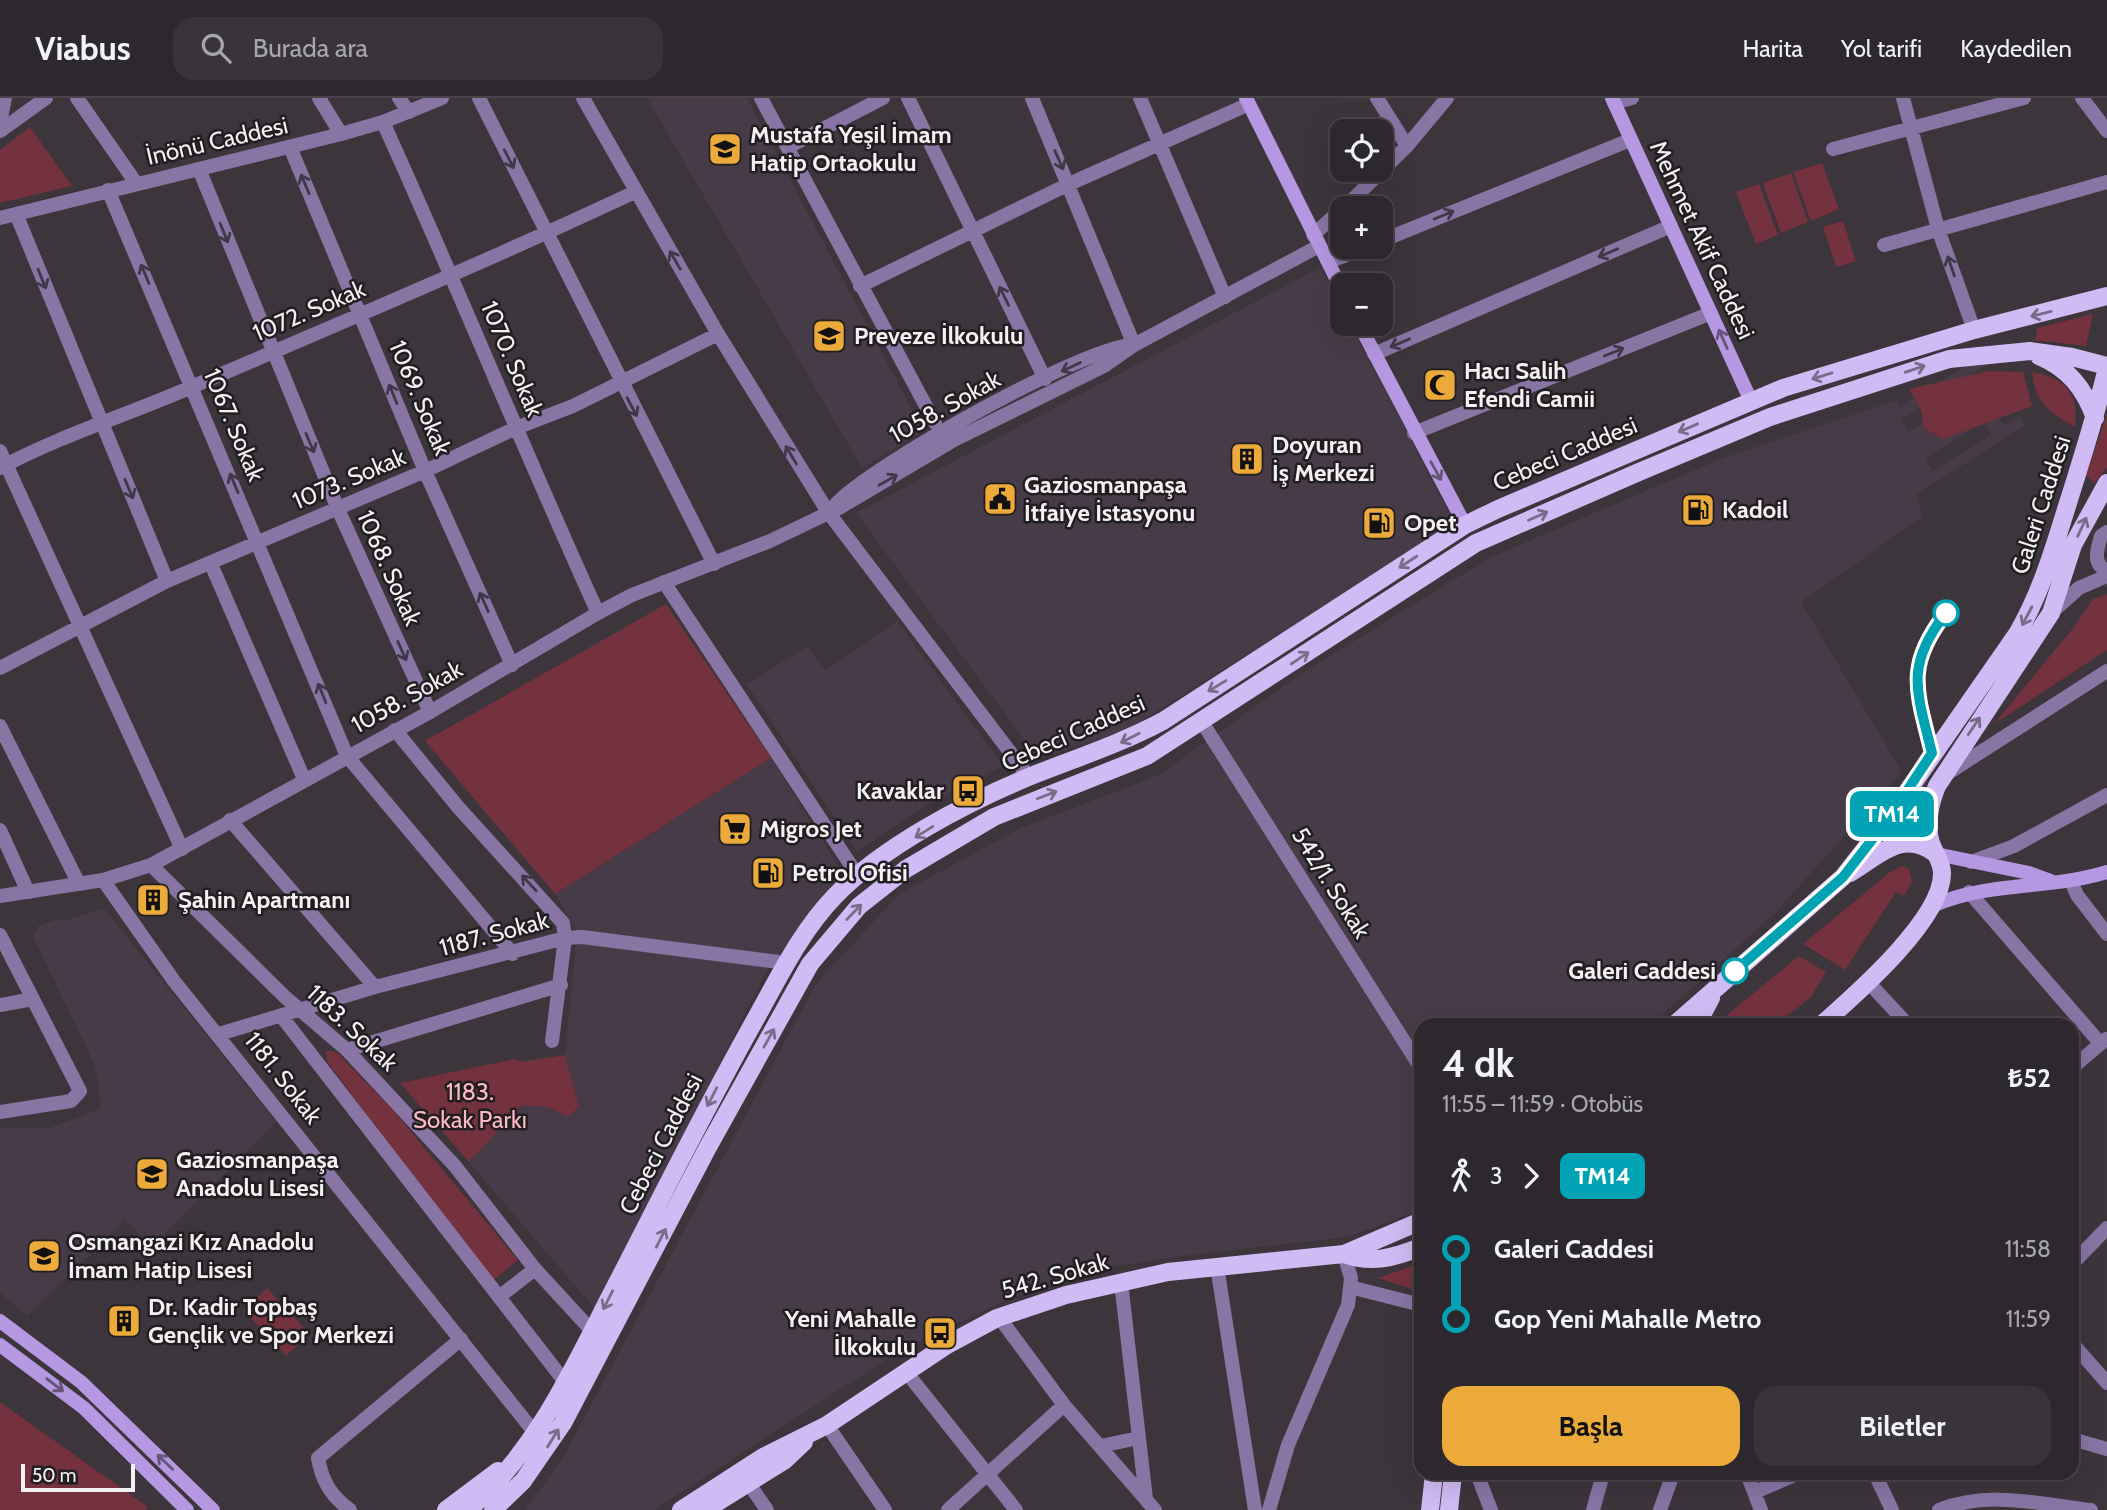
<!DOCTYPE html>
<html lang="tr">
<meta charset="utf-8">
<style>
body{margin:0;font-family:Cabin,sans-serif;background:#393439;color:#f1f3f6;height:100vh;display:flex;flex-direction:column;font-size:26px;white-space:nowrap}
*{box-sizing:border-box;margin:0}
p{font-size:23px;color:#a7a6aa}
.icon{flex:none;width:38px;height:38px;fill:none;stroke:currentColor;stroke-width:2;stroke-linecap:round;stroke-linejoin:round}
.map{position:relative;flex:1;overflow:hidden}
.details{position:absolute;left:1414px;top:920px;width:665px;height:462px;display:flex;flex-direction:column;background:#2d282d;border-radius:21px;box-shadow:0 7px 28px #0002,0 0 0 2px #484449}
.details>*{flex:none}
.badge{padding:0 14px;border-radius:10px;font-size:24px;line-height:46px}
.controls{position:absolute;left:1330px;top:21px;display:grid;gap:14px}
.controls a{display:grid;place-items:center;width:63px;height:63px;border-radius:14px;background:#2d282d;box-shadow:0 7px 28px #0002,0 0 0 2px #484449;font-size:35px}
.scale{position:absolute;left:21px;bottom:18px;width:114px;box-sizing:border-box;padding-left:7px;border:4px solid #f4f0f4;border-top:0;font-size:19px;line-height:24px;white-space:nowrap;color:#f4f0f4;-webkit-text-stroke:5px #211e21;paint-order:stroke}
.map>.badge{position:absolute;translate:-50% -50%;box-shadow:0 0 0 4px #fff}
.legs{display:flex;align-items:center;gap:10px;height:77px;padding:0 28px;font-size:23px}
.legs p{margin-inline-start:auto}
.overview{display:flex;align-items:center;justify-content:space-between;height:119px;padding:0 28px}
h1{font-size:38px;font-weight:700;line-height:52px}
.action{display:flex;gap:14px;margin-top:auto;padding:14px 28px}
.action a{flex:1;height:80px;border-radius:21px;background:#ebaa39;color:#111;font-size:28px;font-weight:700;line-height:80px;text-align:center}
.action a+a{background:#393439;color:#f1f3f6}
ul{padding:0 28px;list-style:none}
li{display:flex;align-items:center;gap:24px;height:70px;font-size:26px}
li i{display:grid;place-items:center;width:10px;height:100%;margin:0 9px;background:currentColor}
li i::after{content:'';width:18px;height:18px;margin:-9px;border:5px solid;border-radius:50%;background:#2d282d}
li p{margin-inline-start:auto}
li:first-child i{background:linear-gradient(#0000 50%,currentColor 0)}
li:last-child i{background:linear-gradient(currentColor 50%,#0000 0)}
header{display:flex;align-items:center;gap:42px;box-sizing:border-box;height:98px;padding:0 35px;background:#2d282d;border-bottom:2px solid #484449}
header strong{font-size:33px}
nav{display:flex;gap:38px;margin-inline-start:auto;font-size:24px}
.search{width:490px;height:63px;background:#393439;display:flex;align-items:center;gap:18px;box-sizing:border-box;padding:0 24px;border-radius:21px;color:#a7a6aa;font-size:26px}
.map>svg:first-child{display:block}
.built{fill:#473b47;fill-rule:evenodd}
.green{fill:#74313e}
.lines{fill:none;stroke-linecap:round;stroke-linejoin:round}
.minor{stroke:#8875a4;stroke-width:14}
.tertiary{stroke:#8875a4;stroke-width:14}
.secondary{stroke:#b697e2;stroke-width:14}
.primary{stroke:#d1bbf4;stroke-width:18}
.oneway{stroke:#403848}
.oneway2{stroke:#796c8a}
.oneway3{stroke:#645478}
.line-1-casing{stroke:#fff;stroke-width:16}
.line-1{stroke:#00a3b4;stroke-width:10}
.stop-1-dot{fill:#fff;stroke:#00a3b4;stroke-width:3.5}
.labels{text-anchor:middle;stroke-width:5;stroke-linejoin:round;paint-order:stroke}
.poi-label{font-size:24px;font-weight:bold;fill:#f4f0f4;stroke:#211e21;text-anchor:start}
.street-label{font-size:24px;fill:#f4f0f4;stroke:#211e21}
.stop-label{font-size:24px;font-weight:bold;fill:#f4f0f4;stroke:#211e21;text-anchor:end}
.park-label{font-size:24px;fill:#febac3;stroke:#211e21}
</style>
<header>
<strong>Viabus</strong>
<div class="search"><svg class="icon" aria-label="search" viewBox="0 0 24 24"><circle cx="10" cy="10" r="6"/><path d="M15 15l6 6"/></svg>Burada ara</div>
<nav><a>Harita</a><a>Yol tarifi</a><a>Kaydedilen</a></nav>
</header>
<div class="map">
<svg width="2107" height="1412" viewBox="0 0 2107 1412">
<rect width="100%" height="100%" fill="#3c353c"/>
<!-- built -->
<path class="built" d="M647,0H747L923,333L862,370Z
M1321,169L1342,210V226H1350L1455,426L1127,632L1038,660L856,415Z
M1982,257L1988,266L1971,277L2004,328L2020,318L2026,327L1917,396L1922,419L1801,504L1902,674L1775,815L1651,927L1421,928V1112L1347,1139L1181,1158L1078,1174L1015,1198L899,1253L654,1412H526L565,1356L816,886L899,796L1021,730L1159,677L1301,576L1489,460L1723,360L1897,302L1899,310ZM1958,286L1966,298L1908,334L1901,322ZM1983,324L1991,337L1933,373L1926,361Z
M897,523L1003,668L927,707L857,754L747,586L808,548L825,572Z
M771,660L842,774L766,874L596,1212L469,1064L522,1007L548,1009L568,1019L579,1008L565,957L577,834L555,796Z
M100,811L107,814L276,1024L152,1149L125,1122L27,1218L0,1195V1030H49L100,1011L99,988L93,963L33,839L38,828L60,820L62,824Z"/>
<!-- green -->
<path class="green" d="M30,29L72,88L0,105V52Z
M1822,65L1839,111L1811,123L1793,74Z
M1791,75L1808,124L1781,135L1763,85Z
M1759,86L1778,137L1756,146L1736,94Z
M1843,123L1856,163L1836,169L1823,129Z
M2093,216L2086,248L2035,242L2037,230Z
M1989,273L2023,274L2032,308L1944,341L1923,330L1922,314L1909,291Z
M2032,274C2065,280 2079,295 2075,329C2049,314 2035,305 2032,274Z
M2107,316V369L2095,385L2086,378Z
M2107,496V552L1994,626L2074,529L2093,501Z
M666,506L771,660L555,796L425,643Z
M1902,768L1909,771L1912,784L1904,798L1896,794L1845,872L1803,846L1890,774Z
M1799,858L1826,874L1811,899L1776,927H1715Z
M329,952L337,955L393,1012L518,1162L491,1184L327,963L326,954Z
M565,957L579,1008L568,1019L548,1009L522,1007L469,1064L400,985L515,961L521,964Z
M1421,1165V1194L1378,1180Z
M267,1190L310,1236L286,1258L244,1212Z
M0,1304L148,1409L146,1412H0Z"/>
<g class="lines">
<!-- minor -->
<path class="minor" d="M77,0L136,85
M319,0L341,36
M399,0L409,14
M479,0L714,466
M583,0L718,236L828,414L1029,679
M761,0L935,325
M908,0L1045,281
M1032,0L1134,247
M1140,0L1225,199
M1377,0L1407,48
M1903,0L1938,131L1974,232
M2082,0L2107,33
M1614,5L1632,0
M383,24C457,187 524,353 598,515
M0,33L46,0
M290,49L425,373L512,567
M788,49L883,0
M1833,51L2024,0
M199,71L338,411L430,614
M108,92L347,658L513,856
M1344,110L1407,48L1447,0
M17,118L167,483
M1313,137L1342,111
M1381,143L1630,42
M1884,147L2107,84
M1329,164L1366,149
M860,188L1069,86L1249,6
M1374,256L1671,128
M1414,335L1711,215
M0,353L182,751
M0,370C63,336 131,316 196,287C343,224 490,162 635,94
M2107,434L2101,438C2097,452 2092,466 2107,473
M211,466L304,681
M664,484L858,778
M2051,515L2079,490L2107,478
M0,570L167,483L425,373L516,330L573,308L718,236
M0,628L79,786
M395,632L458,709L563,825L565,840L552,943
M1948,675L2107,573
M230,722L375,889
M0,732L28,794
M1971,764L2014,748L2107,697
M151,767L285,899L347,952L455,1068L535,1171L592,1233
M103,782L174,883L535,1335
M2071,783L2077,797L2107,836
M1969,794L2100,945
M0,837L80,993L71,1003L0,1014
M1869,885L1909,928
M0,907L33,901
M282,919L565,1284
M219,936L375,889L565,840L582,839L787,865
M347,952L561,887
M2072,970L2106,941
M2072,1166L2107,1130
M1217,1168L1255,1412
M1121,1184L1146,1401
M1350,1189L1421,1207
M499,1199L535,1171
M999,1219L1064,1307L1155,1412
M2072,1245L2107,1285
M907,1275L1016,1412
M827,1327L885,1412
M2072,1341L2107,1351
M1101,1348L1138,1340
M1477,1376L1491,1412
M1747,1376L1761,1412
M749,1386L767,1412
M1755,1394L1797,1376
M350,1412C331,1398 322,1383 318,1360L461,1241
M948,1412L1064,1307
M1269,1412L1288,1347L1348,1207L1351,1180L1344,1156
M1593,1412L1603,1376
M1660,1412L1673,1376
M1939,1412C1989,1392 2039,1406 2091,1412"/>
<!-- tertiary -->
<path class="tertiary" d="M0,25L5,0
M0,120L341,36L383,24L442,0
M836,406C871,368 1082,249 1133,247
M1202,624L1421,970
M0,798L103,782L151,767L430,614L598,515L632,497L770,443L839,410L954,342L1104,268L1134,247L1319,148
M1875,1376L1892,1412"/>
<!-- secondary -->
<path class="secondary" d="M1246,0L1342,192
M1612,0L1751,303
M1359,226L1465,427
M1936,756L2029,775L2051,783
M1932,808C1989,783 2049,792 2107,774
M0,1223L81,1284L213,1412
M0,1247L84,1310L187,1412"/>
<!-- primary -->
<path class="primary" d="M2039,258C2069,271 2084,290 2095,320
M1850,775C1879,758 1903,730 1936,756
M1673,928L1843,779L1889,720L2017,536C2041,495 2054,450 2068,405C2082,360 2097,315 2107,269
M1696,928L1711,900
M1820,928C1854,898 1943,821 1942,775C1942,764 1935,756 1931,745C1925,728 1930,705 1937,688L2051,515L2073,447L2107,385
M1344,1156C1372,1166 1393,1160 1421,1149
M446,1412L498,1373
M468,1412C537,1353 574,1268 615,1189C661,1100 706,1009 755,922C779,879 801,833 835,798C883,748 968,704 1031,678C1076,660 1120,646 1163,623L1465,427L1498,411L1783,290L1974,232L2107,198
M493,1412L523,1383L563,1325L708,1049L810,866L859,808L906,771L994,719L1147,658L1476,445L1639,374L1770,319L1949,261L2030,253L2072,259L2107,268
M681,1412L763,1359L827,1327L947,1247L997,1220L1066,1197L1168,1174L1344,1156L1421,1123
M705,1412L785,1362L804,1344
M1430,1412L1434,1376
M1449,1412L1453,1376"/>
</g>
<!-- one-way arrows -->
<defs><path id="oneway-shaft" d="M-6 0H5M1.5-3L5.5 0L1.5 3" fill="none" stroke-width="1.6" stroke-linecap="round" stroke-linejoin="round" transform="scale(1.75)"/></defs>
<g class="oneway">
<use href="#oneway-shaft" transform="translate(509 61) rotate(63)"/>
<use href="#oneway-shaft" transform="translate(1059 62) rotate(66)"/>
<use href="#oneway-shaft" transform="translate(305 86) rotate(-113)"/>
<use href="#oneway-shaft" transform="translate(1444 117) rotate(-22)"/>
<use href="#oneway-shaft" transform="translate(224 135) rotate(68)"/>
<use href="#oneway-shaft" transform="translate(1608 155) rotate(157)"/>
<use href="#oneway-shaft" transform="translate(675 162) rotate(-120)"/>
<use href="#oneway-shaft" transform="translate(1951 168) rotate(-109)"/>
<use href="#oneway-shaft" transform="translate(145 176) rotate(-113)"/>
<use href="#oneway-shaft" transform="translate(42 181) rotate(68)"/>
<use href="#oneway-shaft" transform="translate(1004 198) rotate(-116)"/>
<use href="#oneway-shaft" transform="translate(1400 245) rotate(157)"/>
<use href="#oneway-shaft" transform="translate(1614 254) rotate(-22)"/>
<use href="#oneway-shaft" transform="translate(1071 269) rotate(155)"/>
<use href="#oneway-shaft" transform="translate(393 296) rotate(-112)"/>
<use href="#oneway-shaft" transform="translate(632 309) rotate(62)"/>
<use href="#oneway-shaft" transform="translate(310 345) rotate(67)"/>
<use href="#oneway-shaft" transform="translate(791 357) rotate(-121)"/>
<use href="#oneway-shaft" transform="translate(888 382) rotate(-30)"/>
<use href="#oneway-shaft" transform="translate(234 385) rotate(-113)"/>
<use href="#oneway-shaft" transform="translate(129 391) rotate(67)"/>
<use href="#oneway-shaft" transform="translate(484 504) rotate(-114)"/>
<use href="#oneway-shaft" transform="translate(402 553) rotate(66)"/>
<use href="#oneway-shaft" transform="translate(322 595) rotate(-112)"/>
<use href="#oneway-shaft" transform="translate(529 785) rotate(-133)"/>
</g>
<g class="oneway2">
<use href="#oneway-shaft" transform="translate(2041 216) rotate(166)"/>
<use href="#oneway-shaft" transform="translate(1915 271) rotate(-19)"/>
<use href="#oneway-shaft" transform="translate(1822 278) rotate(163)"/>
<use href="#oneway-shaft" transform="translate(1688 330) rotate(157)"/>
<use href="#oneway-shaft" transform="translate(1538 418) rotate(-24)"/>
<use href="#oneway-shaft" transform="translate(2082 429) rotate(-65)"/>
<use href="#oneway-shaft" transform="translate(1408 464) rotate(147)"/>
<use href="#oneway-shaft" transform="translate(2027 518) rotate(118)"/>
<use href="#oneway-shaft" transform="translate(1300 560) rotate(-34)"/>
<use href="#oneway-shaft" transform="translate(1217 588) rotate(149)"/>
<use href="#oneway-shaft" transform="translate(1974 628) rotate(-56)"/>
<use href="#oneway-shaft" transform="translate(1130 640) rotate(153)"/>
<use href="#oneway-shaft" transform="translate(1047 697) rotate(-21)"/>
<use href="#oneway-shaft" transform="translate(924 734) rotate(148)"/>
<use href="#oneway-shaft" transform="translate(854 814) rotate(-46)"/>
<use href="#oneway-shaft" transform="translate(769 940) rotate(-61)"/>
<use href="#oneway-shaft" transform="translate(712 999) rotate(117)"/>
<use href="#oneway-shaft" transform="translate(661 1140) rotate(-63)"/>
<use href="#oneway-shaft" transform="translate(608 1202) rotate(117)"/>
<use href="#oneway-shaft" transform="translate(553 1340) rotate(-58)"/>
</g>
<g class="oneway3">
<use href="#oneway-shaft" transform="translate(1723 241) rotate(-114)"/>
<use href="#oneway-shaft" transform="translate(1436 373) rotate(61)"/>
<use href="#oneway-shaft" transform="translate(55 1287) rotate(38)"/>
<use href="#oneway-shaft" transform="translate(165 1364) rotate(-136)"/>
</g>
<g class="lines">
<defs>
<path id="line-1" d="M1735,873L1843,779L1889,720L1932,655C1917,594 1904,568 1946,515"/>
</defs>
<!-- line-1 casing -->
<use href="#line-1" class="line-1-casing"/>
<!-- line-1 -->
<use href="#line-1" class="line-1"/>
</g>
<!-- icons -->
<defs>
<symbol id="school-square" viewBox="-11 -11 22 22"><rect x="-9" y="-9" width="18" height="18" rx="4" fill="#ebaa39" stroke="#211e21"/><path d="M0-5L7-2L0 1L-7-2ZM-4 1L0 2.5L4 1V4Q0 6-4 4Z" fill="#111"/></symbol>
<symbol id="mosque-square" viewBox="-11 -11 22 22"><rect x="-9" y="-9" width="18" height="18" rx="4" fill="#ebaa39" stroke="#211e21"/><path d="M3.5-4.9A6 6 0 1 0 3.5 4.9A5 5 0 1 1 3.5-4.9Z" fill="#111"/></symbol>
<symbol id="building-square" viewBox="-11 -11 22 22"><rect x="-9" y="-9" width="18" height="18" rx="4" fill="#ebaa39" stroke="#211e21"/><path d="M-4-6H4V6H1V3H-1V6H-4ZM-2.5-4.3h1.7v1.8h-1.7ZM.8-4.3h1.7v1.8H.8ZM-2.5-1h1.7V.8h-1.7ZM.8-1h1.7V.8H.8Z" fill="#111"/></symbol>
<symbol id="civic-square" viewBox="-11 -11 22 22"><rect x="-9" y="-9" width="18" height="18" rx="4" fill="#ebaa39" stroke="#211e21"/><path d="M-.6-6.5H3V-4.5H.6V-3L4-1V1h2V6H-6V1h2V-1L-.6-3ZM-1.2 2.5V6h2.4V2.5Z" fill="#111"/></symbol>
<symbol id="fuel-square" viewBox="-11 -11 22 22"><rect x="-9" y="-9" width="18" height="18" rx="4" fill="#ebaa39" stroke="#211e21"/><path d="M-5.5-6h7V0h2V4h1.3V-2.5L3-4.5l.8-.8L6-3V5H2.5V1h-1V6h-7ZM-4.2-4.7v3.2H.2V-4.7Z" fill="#111"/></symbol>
<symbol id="bus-square" viewBox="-11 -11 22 22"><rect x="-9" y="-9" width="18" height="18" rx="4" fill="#ebaa39" stroke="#211e21"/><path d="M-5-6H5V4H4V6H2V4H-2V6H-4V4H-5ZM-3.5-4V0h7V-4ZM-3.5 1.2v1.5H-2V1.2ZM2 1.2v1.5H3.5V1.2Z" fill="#111"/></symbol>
<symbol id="supermarket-square" viewBox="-11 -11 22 22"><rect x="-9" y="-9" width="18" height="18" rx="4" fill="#ebaa39" stroke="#211e21"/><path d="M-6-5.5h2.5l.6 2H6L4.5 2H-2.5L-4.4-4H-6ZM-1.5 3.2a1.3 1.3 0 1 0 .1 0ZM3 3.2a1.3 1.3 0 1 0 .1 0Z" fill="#111"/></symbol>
</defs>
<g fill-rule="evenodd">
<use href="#school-square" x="706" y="32" width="38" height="38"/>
<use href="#school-square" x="810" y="219" width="38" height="38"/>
<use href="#mosque-square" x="1421" y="268" width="38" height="38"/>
<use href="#building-square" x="1228" y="342" width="38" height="38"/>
<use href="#civic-square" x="981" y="382" width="38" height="38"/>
<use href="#fuel-square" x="1679" y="393" width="38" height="38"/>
<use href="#fuel-square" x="1360" y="406" width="38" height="38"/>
<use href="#bus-square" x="949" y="674" width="38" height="38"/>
<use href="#supermarket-square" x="716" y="712" width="38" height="38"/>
<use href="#fuel-square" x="749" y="756" width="38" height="38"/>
<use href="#building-square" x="134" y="783" width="38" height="38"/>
<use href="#school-square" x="133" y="1057" width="38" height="38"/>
<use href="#school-square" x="25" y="1139" width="38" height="38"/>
<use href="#building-square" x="105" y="1204" width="38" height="38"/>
<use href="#bus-square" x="921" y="1216" width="38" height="38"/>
</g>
<!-- markers -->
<g class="stop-1-dot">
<circle cx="1946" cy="515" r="12"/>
<circle cx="1735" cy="873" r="12"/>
</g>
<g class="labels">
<!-- poi labels -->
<g class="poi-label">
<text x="750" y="45">Mustafa Yeşil İmam<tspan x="750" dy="28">Hatip Ortaokulu</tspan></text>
<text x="854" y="246">Preveze İlkokulu</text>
<text x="1464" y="281">Hacı Salih<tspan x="1464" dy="28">Efendi Camii</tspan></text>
<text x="1272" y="355">Doyuran<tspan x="1272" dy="28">İş Merkezi</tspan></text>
<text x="1024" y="395">Gaziosmanpaşa<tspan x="1024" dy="28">İtfaiye İstasyonu</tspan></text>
<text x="1722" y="420">Kadoil</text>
<text x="1404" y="433">Opet</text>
<text x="944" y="701" text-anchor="end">Kavaklar</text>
<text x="760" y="739">Migros Jet</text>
<text x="792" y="783">Petrol Ofisi</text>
<text x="178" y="810">Şahin Apartmanı</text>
<text x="176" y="1070">Gaziosmanpaşa<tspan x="176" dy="28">Anadolu Lisesi</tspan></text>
<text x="68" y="1152">Osmangazi Kız Anadolu<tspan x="68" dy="28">İmam Hatip Lisesi</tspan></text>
<text x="148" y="1217">Dr. Kadir Topbaş<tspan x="148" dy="28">Gençlik ve Spor Merkezi</tspan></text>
<text x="916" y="1229" text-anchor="end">Yeni Mahalle<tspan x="916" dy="28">İlkokulu</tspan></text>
</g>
<!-- street labels -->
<g class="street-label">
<text transform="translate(217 43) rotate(-13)" y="8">İnönü Caddesi</text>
<text transform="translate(1702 142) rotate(65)" y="8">Mehmet Akif Caddesi</text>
<text transform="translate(309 213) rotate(-23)" y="8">1072. Sokak</text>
<text transform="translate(512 261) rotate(67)" y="8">1070. Sokak</text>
<text transform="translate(420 300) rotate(67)" y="8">1069. Sokak</text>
<text transform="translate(945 309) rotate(-29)" y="8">1058. Sokak</text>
<text transform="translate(234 327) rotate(67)" y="8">1067. Sokak</text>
<text transform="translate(1565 356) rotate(-23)" y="8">Cebeci Caddesi</text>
<text transform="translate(349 381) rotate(-23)" y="8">1073. Sokak</text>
<text transform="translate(2041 407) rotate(-72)" y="8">Galeri Caddesi</text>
<text transform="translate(389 470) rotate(66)" y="8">1068. Sokak</text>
<text transform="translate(407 599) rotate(-29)" y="8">1058. Sokak</text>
<text transform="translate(1073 635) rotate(-24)" y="8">Cebeci Caddesi</text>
<text transform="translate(1331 785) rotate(58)" y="8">542/1. Sokak</text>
<text transform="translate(494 836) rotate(-15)" y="8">1187. Sokak</text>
<text transform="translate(352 930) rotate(43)" y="8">1183. Sokak</text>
<text transform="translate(283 980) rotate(52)" y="8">1181. Sokak</text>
<text transform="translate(661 1046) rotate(-63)" y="8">Cebeci Caddesi</text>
<text transform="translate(1055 1178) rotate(-16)" y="8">542. Sokak</text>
</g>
<!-- stop labels -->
<g class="stop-label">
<text x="1716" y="881">Galeri Caddesi</text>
</g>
<!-- park labels -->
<g class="park-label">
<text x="470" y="1002">1183.<tspan x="470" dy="28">Sokak Parkı</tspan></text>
</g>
</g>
</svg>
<div class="controls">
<a><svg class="icon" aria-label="locate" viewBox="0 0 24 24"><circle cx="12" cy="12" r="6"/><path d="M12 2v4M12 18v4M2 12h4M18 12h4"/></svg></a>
<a>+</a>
<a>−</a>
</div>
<div class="scale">50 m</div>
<b class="badge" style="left:1892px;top:716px;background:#00a3b4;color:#fff">TM14</b>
<section class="details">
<div class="overview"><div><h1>4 dk</h1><p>11:55 – 11:59 · Otobüs</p></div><b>₺52</b></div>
<div class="legs"><svg class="icon" aria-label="walk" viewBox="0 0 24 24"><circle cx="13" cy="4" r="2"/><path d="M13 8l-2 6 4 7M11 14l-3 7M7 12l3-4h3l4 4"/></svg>3<svg class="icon" aria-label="forward" viewBox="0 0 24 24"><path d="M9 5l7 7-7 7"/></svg><b class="badge" style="background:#00a3b4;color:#fff">TM14</b></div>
<ul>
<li><i style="color:#00a3b4"></i><b>Galeri Caddesi</b><p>11:58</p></li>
<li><i style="color:#00a3b4"></i><b>Gop Yeni Mahalle Metro</b><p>11:59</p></li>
</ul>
<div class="action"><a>Başla</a><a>Biletler</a></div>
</section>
</div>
